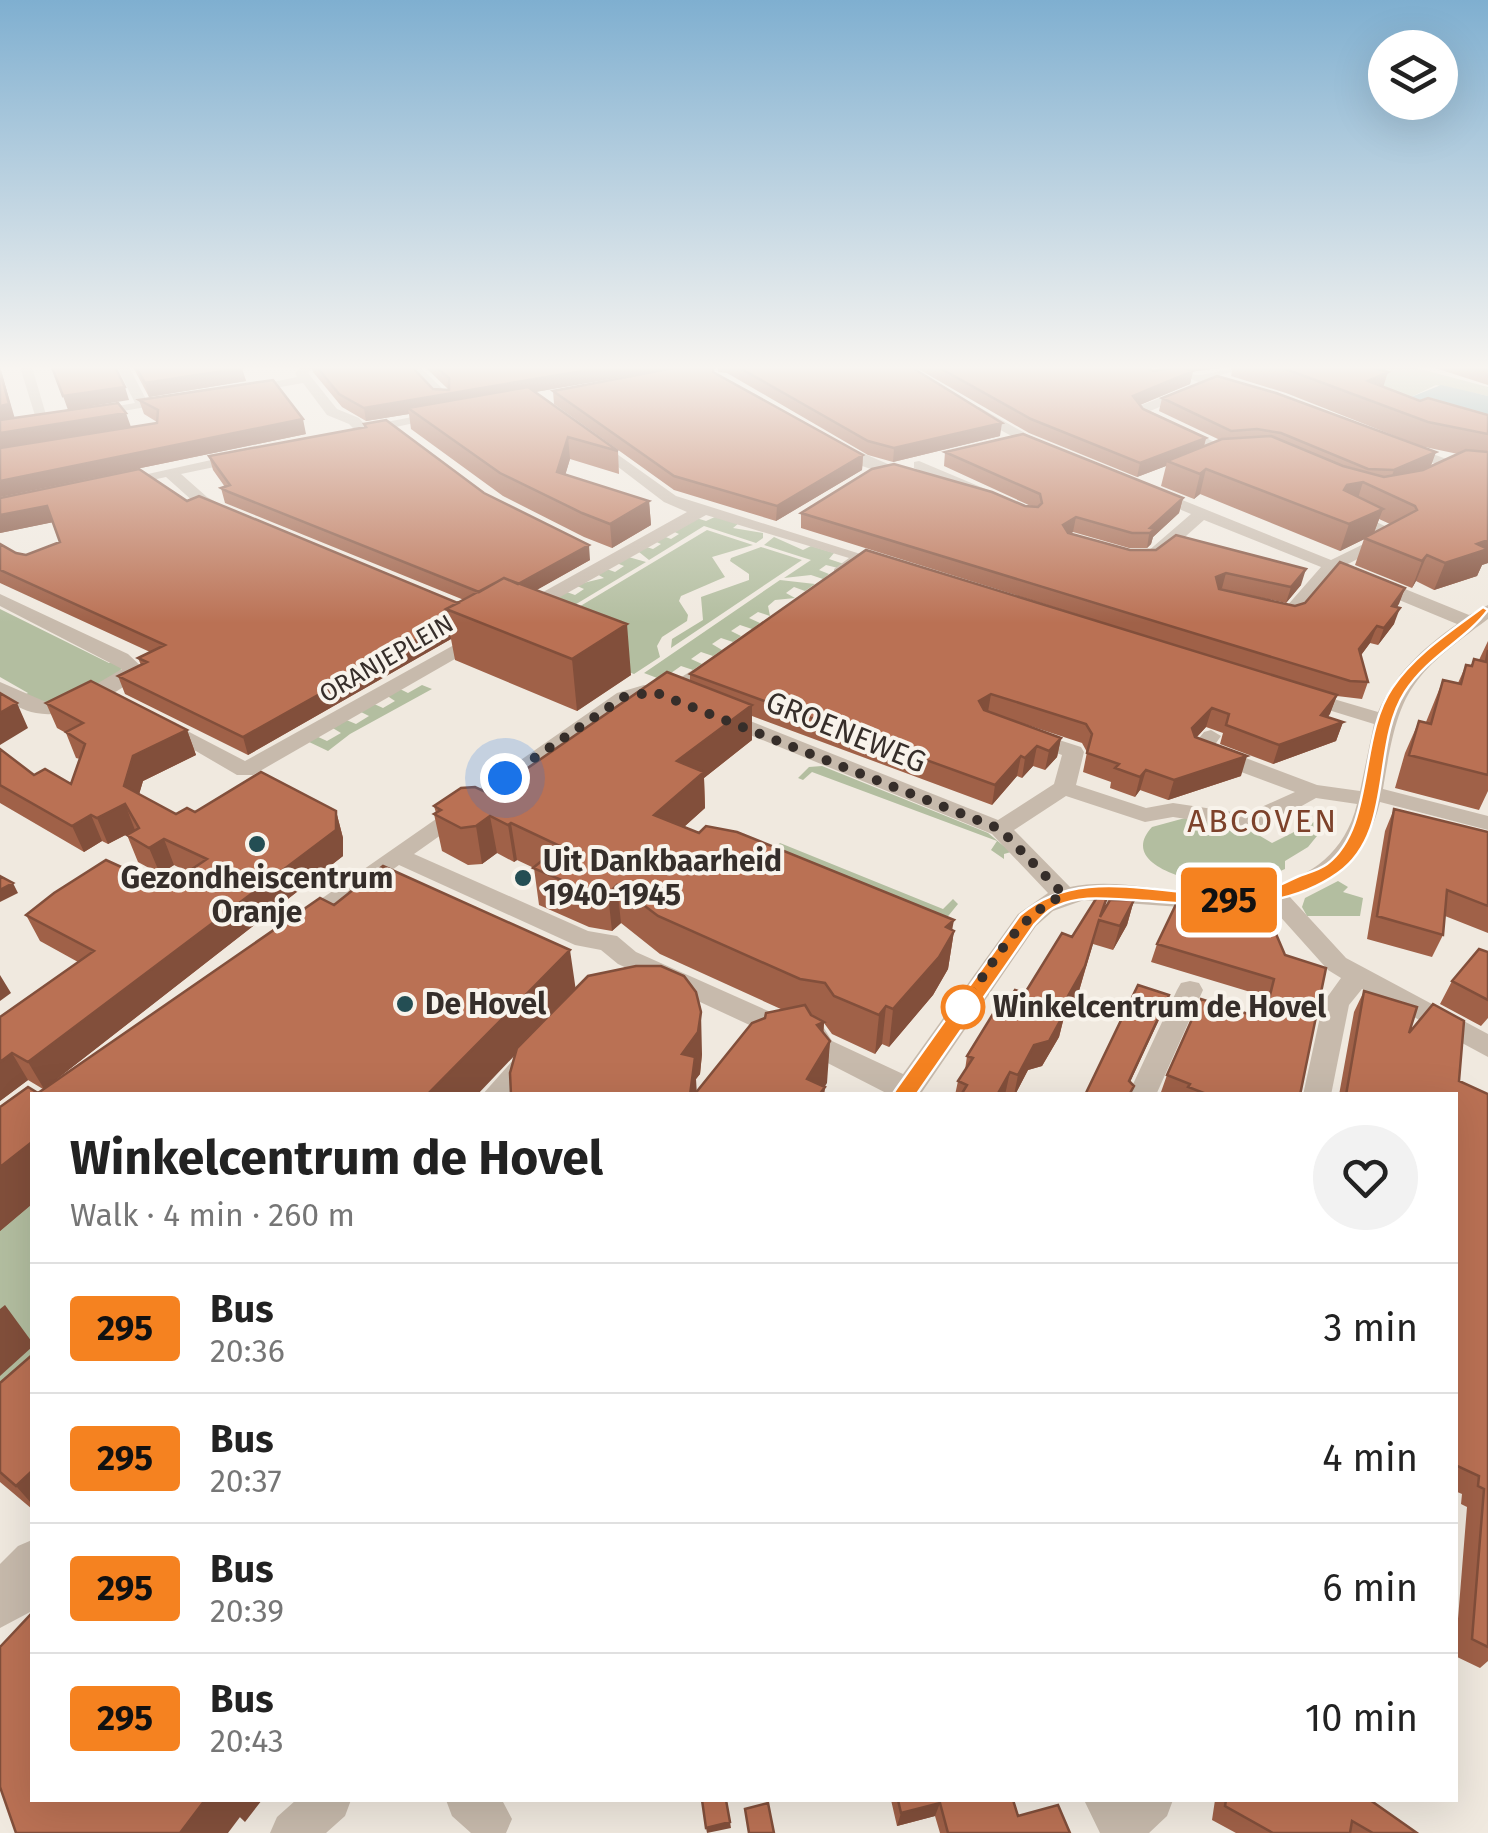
<!DOCTYPE html>
<meta charset="utf-8">
<style>
body{margin:0;font-family:"Fira Sans",sans-serif;background:#f2f2f2;color:#222;height:100vh;display:flex;flex-direction:column;font-size:38px;white-space:nowrap}
*{box-sizing:border-box;margin:0}
p{font-size:32px;color:#767676}
.icon{flex:none;width:55px;height:55px;fill:none;stroke:currentColor;stroke-width:2;stroke-linecap:round;stroke-linejoin:round}
.map{position:relative;flex:1;overflow:hidden}
.details{position:absolute;left:30px;top:1092px;width:1428px;height:710px;display:flex;flex-direction:column;background:#fff;border-radius:0px;box-shadow:0 10px 40px #0002}
.details>*{flex:none}
.badge{padding:0 20px;border-radius:8px;font-size:35px;line-height:65px}
.fabs{position:absolute;left:1368px;top:30px;display:grid;gap:20px}
.fabs a{display:grid;place-items:center;width:90px;height:90px;border-radius:50%;background:#fff;box-shadow:0 10px 40px #0002;font-size:50px}
.you{position:absolute;width:50px;height:50px;margin:-25px;border:8px solid #fff;border-radius:50%;background:#1a73e8;box-shadow:0 0 0 15px #1a73e833}
.map>.badge{position:absolute;translate:-50% -50%;box-shadow:0 0 0 5px #fff}
.round{display:grid;place-items:center;flex:none;width:105px;height:105px;border-radius:52px;background:#f2f2f2}
.head{display:flex;align-items:center;justify-content:space-between;height:170px;padding:0 40px}
h1{font-size:48px;font-weight:700;line-height:75px}
ul{padding:0;list-style:none}
li{display:flex;align-items:center;gap:30px;height:130px;padding:0 40px;border-top:2px solid #e0e0e0}
li div{flex:1}
li b{display:block;font-size:38px}
li em{font-style:normal}
li .badge{min-width:110px;font-weight:700;text-align:center}
.map>svg:first-child{display:block}
.green{fill:#b3bea0}
.water{fill:#81a7ab}
.lines{fill:none;stroke-linecap:round;stroke-linejoin:round}
.minor{fill:#c7baac;fill-rule:evenodd}
.wall{fill:#a06148;fill-rule:evenodd}
.shaded-wall{fill:#824f3b}
.building{fill:#ba7154;stroke:#824f3b;stroke-width:2.5}
.line{fill:#f58220;stroke:#fff;stroke-width:2.5}
.walk{stroke:#362e2a;stroke-width:10;stroke-dasharray:0 18}
.poi-dot{fill:#244e54;stroke:#f8f3eb;stroke-width:4}
.stop-dot{fill:#fff;stroke:#f58220;stroke-width:5}
.labels{text-anchor:middle;stroke-width:8;stroke-linejoin:round;paint-order:stroke}
.far-street-label{font-size:25px;fill:#362e2a;stroke:#f8f3eb}
.street-label{font-size:30px;fill:#362e2a;stroke:#f8f3eb}
.poi-label{font-size:30px;font-weight:bold;fill:#362e2a;stroke:#f8f3eb;text-anchor:start}
.stop-label{font-size:30px;font-weight:bold;fill:#362e2a;stroke:#f8f3eb;text-anchor:start}
.neighbourhood-label{font-size:32px;letter-spacing:2.5px;fill:#7d422b;stroke:#f8f3eb}
</style>
<div class="map">
<svg width="1488" height="1833" viewBox="0 0 1488 1833">
<rect width="100%" height="100%" fill="#f0e9df"/>
<!-- green -->
<path class="green" d="M1357,367H1413L1488,387V396L1436,385L1411,397L1310,375Z
M717,516L739,523L733,528L763,533V538L756,543L704,526L649,560L639,552L643,546L653,549L661,544L652,540L660,535L671,539L679,534L670,530L693,517L706,521Z
M707,530L753,545L712,557L725,577L681,596L679,601L688,615L687,621L662,637L657,646L660,657L634,674L532,635Z
M774,537L803,550L811,546L834,553L829,559L844,564L838,568L826,565L819,570L829,574L823,579L811,575L784,578L811,560L764,545Z
M761,547L802,560L671,648L672,639L703,620L701,597L749,580V574L730,561L731,558Z
M625,556L646,562L548,621L555,597L564,591L575,595L584,589L575,585L604,578L595,573L604,568L615,572L624,566L614,562Z
M780,580L815,584L805,591L794,587L786,593L795,598L775,600L768,606L770,616L758,612L749,618L760,623L752,629L740,625L731,631L741,636L733,642L721,638L712,644L722,650L713,656L701,652L691,659L702,664L693,670L681,666L671,673L673,684L644,673Z
M0,609L109,663L115,661L123,667L114,678L43,704L24,695L28,693L0,677Z
M422,685L432,689L350,734L328,751L307,741L316,736L327,741L341,733L331,727L344,719L356,724L369,716L359,711L372,703L383,708L395,701L386,695L398,688L408,693Z
M822,766L988,833L1011,852L1004,854V859L991,850L997,841L812,772L803,780L798,778L809,767Z
M1185,818L1212,822L1236,834L1250,830L1272,843L1322,818L1330,820L1308,847L1285,861V869L1271,875L1226,865L1218,869L1222,884C1198,884 1116,866 1152,827Z
M780,843L943,909L953,899L958,904L940,926L775,848Z
M1338,881L1348,887L1343,892L1363,898L1360,916H1307L1302,907L1305,898Z
M32,1136V1361L0,1389V1158Z"/>
<!-- water -->
<path class="water" d="M1441,385L1488,396V424L1401,395L1411,397Z"/>
<g class="lines">
<!-- minor -->
<path class="minor" d="M20,367H32L49,425L37,422Z
M117,367H129L147,401L173,397L180,401L89,417V411L135,403Z
M300,367H312L308,373L337,409L359,418L366,426L443,411L450,415L360,435L349,424L327,415L303,383L247,393L240,389L297,377L295,373Z
M407,367H420L448,394V400H438Z
M1160,367C1174,366 1190,376 1200,375C1215,373 1231,367 1249,367L1214,377L1243,383V389L1213,385L1150,411L1231,450V456H1221L1136,413V407L1201,383Z
M969,407H979L1051,448L1039,451L969,413Z
M593,437L676,496L870,557L846,577H834V569L849,558L706,515L530,614H518V606L687,512L664,502L588,444L586,441Z
M827,442H837L918,477L910,482L856,464L827,448Z
M1402,443L1455,462L1488,463V473L1453,470L1397,450L1395,447Z
M243,453L248,454V460L181,474L207,497L232,511L234,514L226,519L195,503L166,477L115,488L107,483Z
M919,461L995,493L997,496L983,499L914,468V462Z
M1145,489H1155L1331,560L1382,535L1339,514L1353,511L1404,535L1346,565L1469,615L1488,605V619C1408,678 1399,690 1383,789L1488,816V830L1380,802C1368,852 1340,882 1289,896L1346,958L1488,1034V1057L1362,989L1349,1005L1331,1095H1303L1323,1003L1341,978L1328,970L1267,902L1194,908L1084,900L1053,911L1036,926L920,1095H890L812,1055L801,1036L792,1039L769,1034L618,964L601,950L575,945L399,865L310,928L301,930L288,922L617,693L644,685L664,688L718,654L728,660L725,664L675,699L645,697L631,701L414,854L588,931L617,936L636,952L784,1018L803,1025H822L832,1041L903,1074L1018,914L1048,893L992,834L716,721L713,717L716,713H730L998,820L1054,784L1062,755L1024,741L1021,737L1024,733L1031,731L1081,747L1084,752L1076,785L1146,808L1173,803L1246,814L1295,792L1193,754L1190,749L1204,732L1211,730L1221,736L1214,746L1317,785L1360,791L1374,724L1296,700L1293,696L1303,690L1378,712C1395,673 1423,648 1457,624L1334,573L1297,617L1263,614V606L1286,607L1321,567L1204,520L1159,560H1147V552L1191,514L1145,495ZM1066,796L1145,822L1173,817L1246,828L1271,823L1316,798L1357,804C1338,881 1265,895 1194,892C1153,890 1112,878 1070,887L1014,830Z
M0,594L128,654L144,669C122,694 70,720 36,713C23,711 11,703 0,696V682L46,702L81,693L122,669L0,606Z
M481,630L488,632V640L253,775H237L153,726L163,720L170,722L245,761Z
M1190,981L1199,983L1203,990L1156,1095H1128L1177,990L1181,983Z
M531,1048L541,1051L545,1059L514,1095H482L521,1051Z
M32,1540V1611L0,1628V1564L18,1546Z
M296,1800H351L345,1816L326,1833H270L277,1817Z
M446,1800H502L512,1819L506,1833H471L452,1816Z
M1084,1800H1173L1167,1816L1149,1833H1100Z"/>
</g>
<!-- wall -->
<path class="wall" d="M133,367H241L246,381L149,397Z
M312,367H412L433,389L449,390L425,367H713V372L863,455L862,470L776,521L674,490L554,404L553,391L672,368L535,392L618,451L619,474L570,459L565,475L649,501L651,525L612,548L584,537L503,496L411,429L409,414L366,421L342,407L313,372Z
M718,367H911L1000,436L893,462L868,455L727,373L718,372Z
M915,367H1146L1153,371L1179,367H1177H1227L1196,371L1181,368L1193,371L1190,384L1140,405L1143,409L1206,438L1204,447L1220,440L1159,411L1162,398L1431,466L1458,454L1420,446L1286,393L1231,376L1233,367H1370L1383,387L1420,401L1488,415V563L1482,565L1477,576L1434,590L1416,581L1412,588L1355,565L1364,539L1340,551L1200,494L1194,499L1161,486L1166,466L1137,477L1029,433ZM1379,519L1390,524L1374,533Z
M1432,367H1488V385Z
M139,400L306,434L0,497L15,418L131,427L157,423V422L144,414Z
M364,424L484,493L590,560L536,590L631,675L577,711L455,660L451,639L248,755L125,694L118,676L141,665L138,658L150,652L0,583V544L16,553L26,555L60,542L53,522L0,533V498L187,501L458,603L464,600L225,503L221,488L225,487L213,470L209,456L364,427Z
M945,452L1183,498L1179,513L1153,537L1151,544L1147,548H1129L1073,532L1070,534L1130,550L1301,585L1286,603L1220,589L1295,606L1405,588L1397,607L1394,624L1378,645L1370,643L1361,655L1368,682L1362,699L1337,696L1328,717L1343,722L1336,741L1273,764L1220,744L1223,733L1206,727L1197,737L1241,776L1168,800L1140,790L1135,797L1110,788L1111,782L1083,772L1087,752L1082,743L1003,717L1061,738L1057,757L1045,770L1033,766L1022,778L1017,776L992,805L752,716V740L704,778L705,808L684,827L954,931L948,969L933,995L889,1047L882,1044L875,1054L832,1034L824,1023L823,1033L830,1041L824,1095H511L515,1056L32,1095V1204L0,1231V1107L38,1093L43,1089L28,1080L0,1101V1017L78,962L40,941L26,915L165,887L188,872L174,865L160,874L138,862L127,835L133,831L108,844L102,841L84,852L0,803V749L34,775L71,784L80,759L76,758L66,733L57,728L46,703L187,730L196,755L143,781L139,794L176,814L195,812L336,811L343,838V856L48,1086L334,905L575,989L702,1054L700,1074L696,1079V1092L783,1010L660,954L621,923L612,931L589,927L539,905L534,868L517,860L514,862L497,853L482,864L468,865L442,851L434,814L436,813L434,806L490,794L690,681V674L1239,665L801,528V513L1033,507L944,466Z
M1488,641V791L1479,810L1395,788L1405,753L1419,721L1426,722L1443,680L1458,683L1466,665L1471,666L1474,659L1479,660Z
M1394,809L1488,832V933L1445,916L1443,935L1432,957L1367,939L1385,831Z
M1134,900L1127,925L1113,950L1093,944L1079,991L1064,1017L1059,1037L1042,1066L1028,1070L1015,1095H955L958,1081L965,1070L967,1056L1002,1011L1025,993L1072,937L1102,913Z
M1233,908H1265L1300,1095H1167L1161,1092L1167,1075L1261,1019L1267,997L1151,962L1157,944Z
M1488,952V1018L1481,1026L1440,1004L1452,981Z
M1364,991L1459,1081L1488,1094V1661L1480,1668L1455,1656L1467,1507L1461,1504L1462,1494L1455,1491V1095H1339L1354,1012Z
M32,1355V1509L0,1482V1383Z
M891,1800H1013L1018,1816L1070,1833H940L935,1816L897,1826Z
M1215,1800H1370L1417,1833H1236L1212,1820Z"/>
<!-- shaded-wall -->
<path class="shaded-wall" d="M0,367L15,419L0,422Z
M605,367H679L415,413L408,408L409,414L366,421L364,408Z
M1197,367H1227L1196,371Z
M242,368L246,381L149,397L145,383Z
M1193,371L1190,384L1130,409L1133,396Z
M1388,372L1381,394L1368,381Z
M125,387L129,400L68,410L63,396Z
M126,413L131,427L0,448V433Z
M303,419L306,434L0,497V481Z
M1002,423L1000,436L893,462L894,448Z
M568,437L570,459L559,496L557,472Z
M1206,438L1202,452L1167,461L1166,466L1137,477L1140,463Z
M1436,452L1431,466L1389,484L1394,470Z
M863,455L862,470L776,521L777,506Z
M1206,469L1200,494L1194,499L1200,474Z
M1363,482L1355,508L1344,490L1347,485Z
M1183,498L1179,513L1153,537L1151,544L1147,548L1150,528Z
M649,501L651,525L612,548L610,524Z
M47,506L54,522L0,533V515Z
M1383,509L1373,535L1340,551L1349,524Z
M1076,517L1073,532L1060,540L1063,525Z
M1488,540V563L1482,565L1477,576L1434,590L1445,563L1477,544Z
M589,545L590,560L496,613L493,597Z
M1427,555L1416,581L1412,588L1422,561Z
M1306,569L1301,585L1286,603L1291,587Z
M1226,573L1222,588L1211,593L1216,577Z
M1405,588L1399,604L1386,622L1392,606Z
M1400,608L1394,624L1378,645L1384,628Z
M448,622L451,639L248,755L243,737Z
M627,624L631,675L577,711L572,659Z
M1377,626L1370,643L1353,666L1359,649Z
M991,694L988,712L976,720L979,701Z
M1337,695L1330,714L1316,732L1343,722L1336,741L1273,764L1279,745L1321,715Z
M17,703L28,728L0,745V713Z
M752,705V740L704,778L705,808L656,852L654,815L677,761Z
M1212,708L1206,727L1187,747L1192,728Z
M187,730L196,755L143,781L134,812L124,786L133,756Z
M1061,738L1057,757L1045,770L1049,751Z
M1037,746L1033,766L1022,778L1025,758Z
M1021,756L1017,776L992,805L995,785Z
M1247,756L1241,776L1168,800L1174,780Z
M1146,770L1140,790L1135,797L1140,777Z
M125,804L135,830L108,844L97,818Z
M336,811L343,838V856L44,1089L28,1062Z
M91,815L102,841L84,852L72,826Z
M490,816L497,853L482,864L476,826Z
M511,823L517,860L514,862L508,825Z
M164,839L174,865L160,874L149,848Z
M13,883L18,893L0,902V890Z
M617,885L621,923L612,931L608,894Z
M1134,900L1127,925L1113,950L1120,926Z
M954,920L951,936L954,931L948,969L933,995L889,1047L893,1009L946,927Z
M1099,920L1079,991L1064,1017L1059,1037L1042,1066L1028,1070L1015,1095H1014L1018,1075L1034,1045L1060,1010Z
M570,950L576,991L477,1095H427Z
M0,975L11,993L0,1001Z
M1169,995L1165,1007L1125,1093L1129,1081Z
M886,1006L882,1044L875,1054L879,1015Z
M701,1012L702,1054L700,1074L696,1079L697,1095H690L682,1054Z
M824,1022L822,1055L830,1041L827,1083L822,1091L825,1087L824,1095H806L807,1079L817,1025Z
M12,1053L28,1080L0,1101V1062Z
M1010,1072L1005,1095H997Z
M32,1142V1204L0,1231V1167Z
M5,1305L32,1342V1347L0,1376V1309Z
M32,1471V1504L16,1486Z
M205,1800H222L240,1817L228,1833H180Z
M222,1800H262L245,1822Z
M940,1803L935,1816L897,1826L901,1813Z
M730,1822L731,1828L707,1833L706,1828Z"/>
<!-- building -->
<path class="building" d="M52,367H115L125,387L63,396Z
M136,367H241L242,368L145,383Z
M317,367H412L433,389L449,390V378L436,367H605L364,408L339,394Z
M679,367H713V372L863,455L777,506L674,476L553,391Z
M738,367H911L1002,423L894,448L868,441Z
M938,367H1146L1153,371L1180,367L1193,371L1133,396L1143,409L1206,438L1140,463L1031,419Z
M1280,367H1370L1388,372L1368,381L1420,401L1428,398L1488,415V434L1428,422Z
M0,371L9,404L0,406Z
M1217,376L1276,393L1436,452L1394,470L1368,469L1281,433L1257,429L1231,431L1162,398Z
M273,380L303,419L0,481V448L157,423L158,410L139,400Z
M528,387L618,451L568,437L557,472L649,501L610,524L582,513L500,473L408,408Z
M118,403L126,413L0,433V420Z
M386,420L484,493L589,545L518,584L504,578L479,592L229,492L221,488L230,485L209,456L366,427L364,424Z
M1023,434L1183,498L1150,528L1155,529L1150,533H1132L1076,517L1063,525L1068,533L1130,550H1156L1176,535L1306,569L1291,587L1226,573L1216,577L1219,589L1295,606L1305,603L1340,562L1405,588L1392,606L1400,608L1384,628L1377,626L1359,649L1368,682L1350,681L801,513L872,469L894,464L992,492L1025,506L1038,507L1042,503L1040,494L945,452Z
M1271,436L1343,466L1384,477L1423,470L1466,450L1488,452V540L1477,544L1488,549L1445,563L1427,555L1422,561L1364,538L1417,510L1415,506L1363,482L1347,485L1344,490L1383,509L1349,524L1206,469L1200,474L1167,461L1222,439Z
M139,469L187,501L199,496L458,603L446,609L448,622L243,737L118,676L147,662L138,658L165,645L0,570V544L16,553L26,555L60,542L47,506L0,515V498Z
M866,550L1337,695L1321,715L1343,722L1279,745L1226,725L1229,714L1212,708L1192,728L1195,737L1247,756L1174,780L1146,770L1140,777L1115,768L1119,764L1087,753L1092,734L1086,724L991,694L979,701L984,710L1061,738L1049,751L1037,746L1025,758L1021,756L995,785L690,674Z
M504,578L627,624L572,659L446,609Z
M1488,650V775L1409,755L1419,721L1431,724L1443,680L1461,684L1466,665L1472,666L1474,659L1486,662Z
M667,672L752,705L677,761L704,772L654,815L699,833L706,826L737,832L954,920L946,927L954,931L939,957L893,1009L886,1006L879,1015L834,996L825,983L800,979L658,916L617,885L608,894L585,890L533,868L560,846L511,823L508,825L490,816L476,826L461,828L434,814L441,810L434,806L461,788L475,787L490,794Z
M91,681L187,730L133,756L124,786L176,814L187,808L195,812L261,772L336,811V830L28,1062L12,1053L0,1062V1017L94,951L26,915L54,893L106,860L165,887L207,859L164,839L149,848L127,835L139,828L125,804L97,818L91,815L72,826L0,785V749L34,775L45,769L71,784L85,744L66,732L83,723L46,703Z
M0,693L17,703L0,713Z
M1394,809L1488,832V906L1447,890L1443,935L1377,916Z
M383,866L570,950L427,1095H32V1142L0,1167V1107L28,1087L38,1093L320,898L334,905Z
M0,876L13,883L0,890Z
M1099,894L1107,897L1100,917L1110,900H1134L1120,926L1099,920L1085,966L1060,1010L1065,1012L1049,1041L1034,1045L1018,1075L1010,1072L997,1095H961L967,1085L958,1081L973,1058L967,1056L996,1009L1002,1011L1015,990L1025,993L1062,933L1072,937Z
M1178,900L1231,901L1233,908H1265L1285,955L1326,968L1300,1095H1209L1188,1087L1190,1084L1167,1075L1201,999L1264,1019L1274,979L1157,944Z
M1479,949L1488,952V1000L1452,981Z
M636,966H661L684,976L696,992L701,1012L698,1032L682,1054L695,1057L690,1095H511L510,1073L517,1048L588,976Z
M1138,985L1169,995L1129,1081L1134,1086L1129,1095H1085Z
M1364,991L1417,1007L1409,1033L1433,1004L1464,1021L1459,1081L1488,1094V1647L1472,1639L1484,1489L1478,1486L1479,1476L1455,1465V1095H1346Z
M805,1005L811,1015L824,1022L817,1025L830,1041L807,1079L825,1087L819,1095H694L752,1023L765,1018L766,1013Z
M32,1355V1471L16,1486L0,1472V1383Z
M32,1613V1800H205L180,1833H16L0,1787V1647Z
M702,1800H726L730,1822L706,1828Z
M898,1800H1013L1018,1816L1058,1805L1070,1833H948L940,1803L901,1813Z
M1226,1800H1370L1417,1833H1373L1352,1821L1350,1833H1273L1225,1806Z
M768,1803L774,1833H749L745,1809Z"/>
<!-- sky -->
<linearGradient id="sky" x2="0" y2="1"><stop stop-color="#7fafd0"/><stop offset="0.59" stop-color="#f8f5f1"/><stop offset="1" stop-color="#f8f5f1" stop-opacity="0"/></linearGradient>
<rect width="1488" height="623" fill="url(#sky)"/>
<!-- line -->
<path class="line" d="M1483,607L1488,610C1467,639 1428,656 1405,692C1371,745 1395,833 1338,873C1278,916 1200,904 1132,900C1106,899 1081,895 1057,906C1048,909 1041,918 1034,925L912,1101H896L892,1095L896,1089L1020,915C1091,854 1188,912 1271,888C1280,886 1290,880 1299,876C1307,873 1319,870 1327,864C1375,827 1358,738 1392,688C1415,654 1451,631 1483,607Z"/>
<g class="lines">
<!-- walk -->
<path class="walk" d="M505,778L624,697L654,692L1000,829L1064,895C1019,914 989,968 963,1007"/>
</g>
<!-- markers -->
<g class="poi-dot">
<circle cx="257" cy="844" r="10"/>
<circle cx="523" cy="878" r="10"/>
<circle cx="405" cy="1004" r="10"/>
</g>
<circle class="stop-dot" cx="963" cy="1007" r="20"/>
<g class="labels">
<!-- far-street labels -->
<g class="far-street-label">
<text transform="translate(386 658) rotate(-30)" y="9">ORANJEPLEIN</text>
</g>
<!-- street labels -->
<g class="street-label">
<text transform="translate(846 732) rotate(22)" y="10">GROENEWEG</text>
</g>
<!-- poi labels -->
<g class="poi-label">
<text x="543" y="871">Uit Dankbaarheid<tspan x="543" dy="34">1940-1945</tspan></text>
<text x="257" y="888" text-anchor="middle">Gezondheiscentrum<tspan x="257" dy="34">Oranje</tspan></text>
<text x="425" y="1014">De Hovel</text>
</g>
<!-- stop labels -->
<g class="stop-label">
<text x="993" y="1017">Winkelcentrum de Hovel</text>
</g>
<!-- neighbourhood labels -->
<g class="neighbourhood-label">
<text x="1263" y="832">ABCOVEN</text>
</g>
</g>
</svg>
<div class="fabs">
<a><svg class="icon" aria-label="layers" viewBox="0 0 24 24"><path d="M12 4l9 5-9 5-9-5zM3 14l9 5 9-5"/></svg></a>
</div>
<div class="you" style="left:505px;top:778px"></div>
<b class="badge" style="left:1229px;top:900px;background:#f58220;color:#111">295</b>
<section class="details">
<div class="head"><div><h1>Winkelcentrum de Hovel</h1><p>Walk · 4 min · 260 m</p></div><a class="round"><svg class="icon" aria-label="heart" viewBox="0 0 24 24"><path d="M12 20l-8-8c-3-5 5-10 8-4 3-6 11-1 8 4z"/></svg></a></div>
<ul>
<li><span class="badge" style="background:#f58220;color:#111">295</span><div><b>Bus</b><p>20:36</p></div><em>3 min</em></li>
<li><span class="badge" style="background:#f58220;color:#111">295</span><div><b>Bus</b><p>20:37</p></div><em>4 min</em></li>
<li><span class="badge" style="background:#f58220;color:#111">295</span><div><b>Bus</b><p>20:39</p></div><em>6 min</em></li>
<li><span class="badge" style="background:#f58220;color:#111">295</span><div><b>Bus</b><p>20:43</p></div><em>10 min</em></li>
</ul>
</section>
</div>
